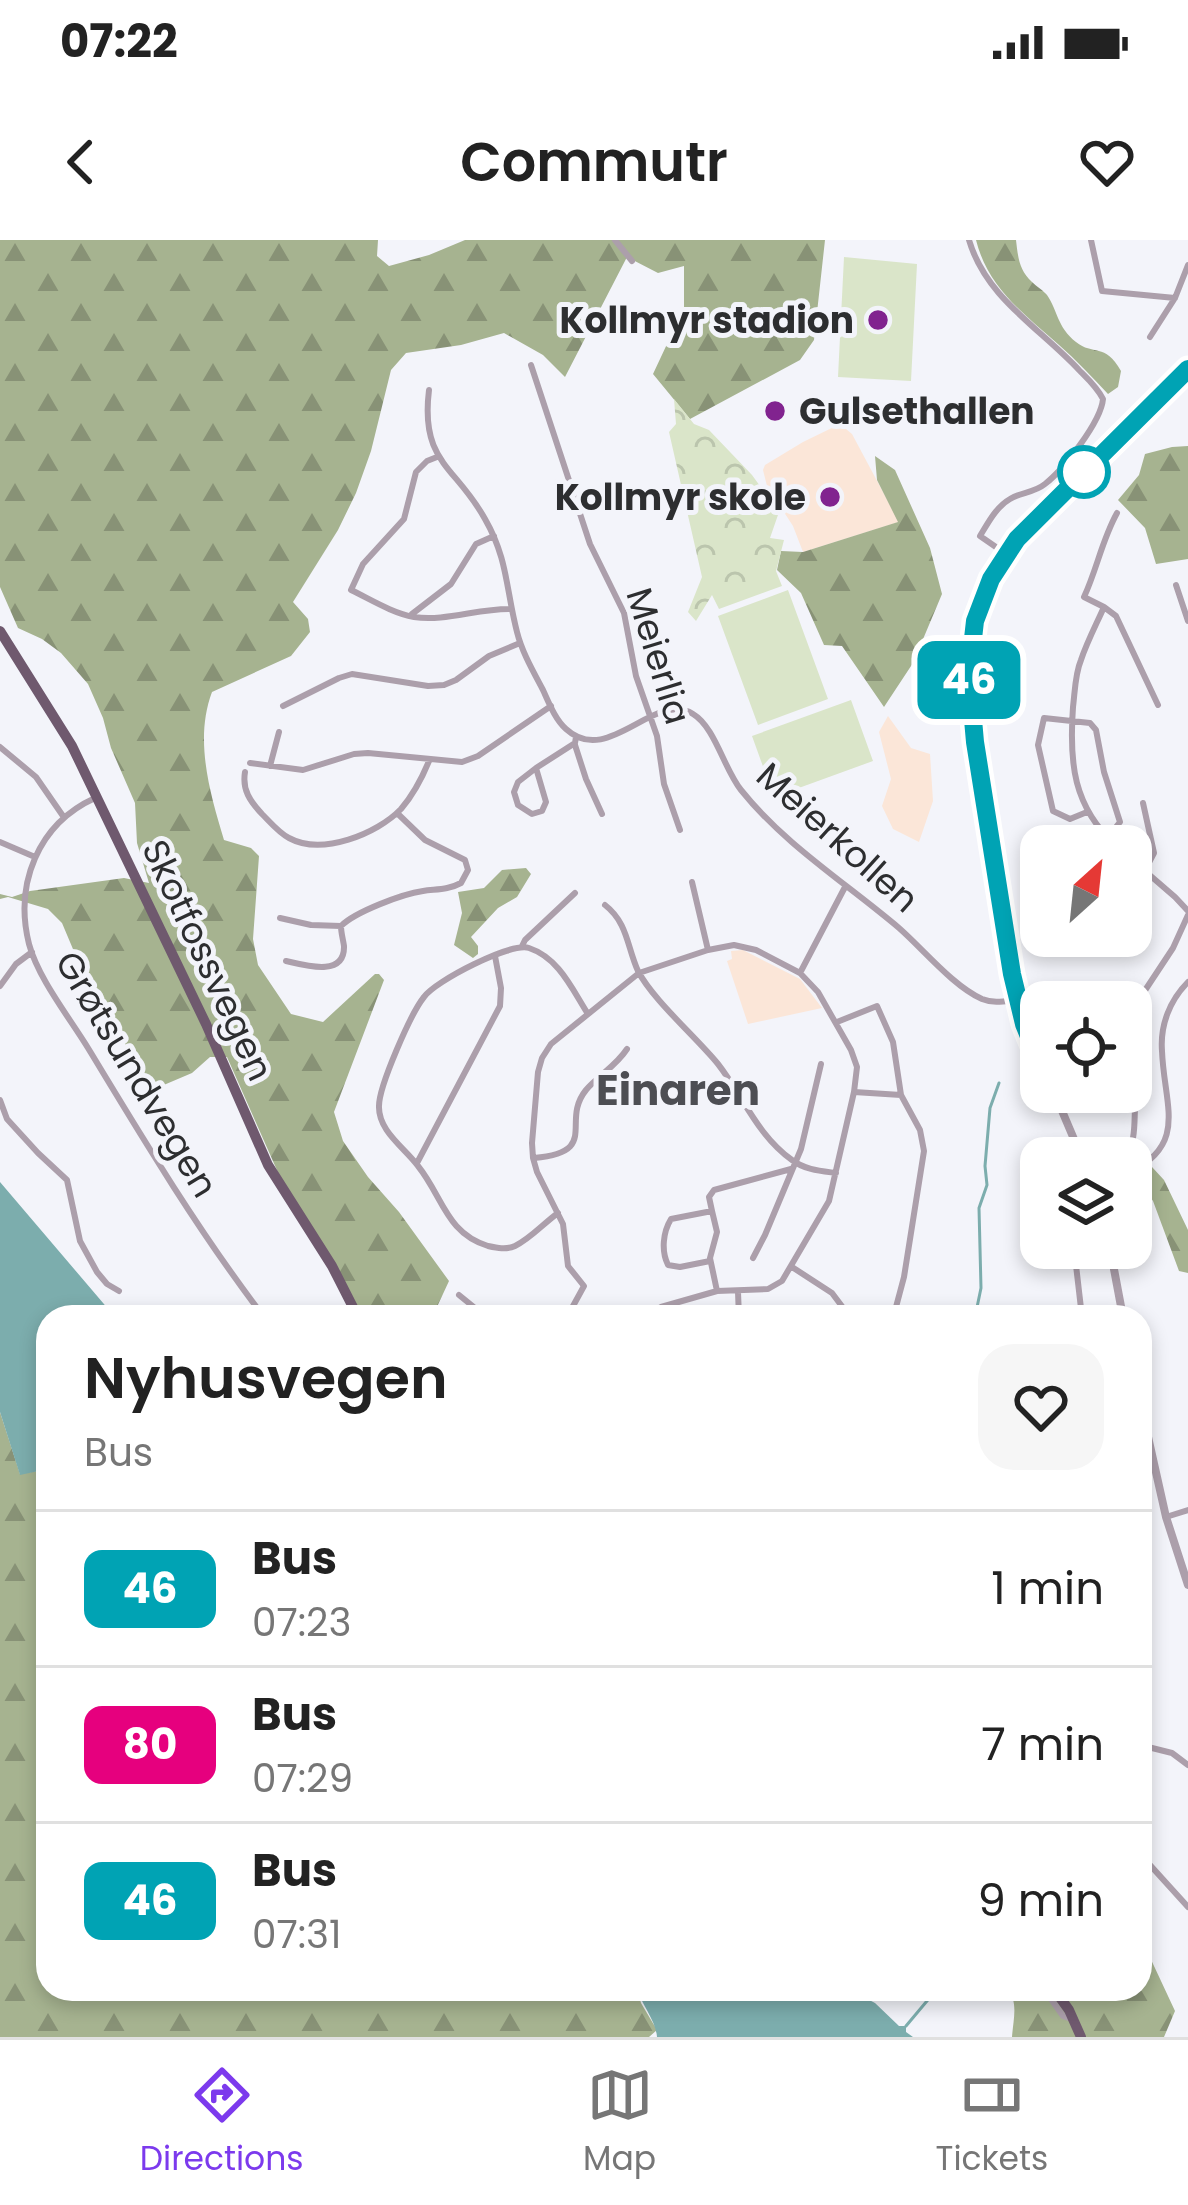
<!DOCTYPE html>
<meta charset="utf-8">
<style>
body{margin:0;font-family:Poppins,sans-serif;background:#f6f6f6;color:#222;height:100vh;display:flex;flex-direction:column;font-size:45px;white-space:nowrap}
*{box-sizing:border-box;margin:0}
p{font-size:39px;color:#767676}
.icon{flex:none;width:66px;height:66px;fill:none;stroke:currentColor;stroke-width:2;stroke-linecap:round;stroke-linejoin:round}
.map{position:relative;flex:1;overflow:hidden}
.sheet{position:absolute;left:36px;top:1065px;width:1116px;height:696px;display:flex;flex-direction:column;background:#fff;border-radius:36px;box-shadow:0 6px 18px #0003}
.sheet>*{flex:none}
.badge{padding:0 24px;border-radius:18px;font-size:42px;line-height:78px}
.needle{width:78px;rotate:27deg}
.buttons{position:absolute;left:1020px;top:585px;display:grid;gap:24px}
.buttons a{display:grid;place-items:center;width:132px;height:132px;border-radius:24px;background:#fff;box-shadow:0 6px 18px #0003;font-size:60px}
.map>.badge{position:absolute;translate:-50% -50%;box-shadow:0 0 0 6px #fff}
.round{display:grid;place-items:center;flex:none;width:126px;height:126px;border-radius:36px;background:#f6f6f6}
.headline{display:flex;align-items:center;justify-content:space-between;height:204px;padding:0 48px}
h1{font-size:57px;font-weight:600;line-height:90px}
ul{padding:0;list-style:none}
li{display:flex;align-items:center;gap:36px;height:156px;padding:0 48px;border-top:3px solid #e0e0e0}
li div{flex:1}
li b{display:block;font-size:45px}
li em{font-style:normal}
li .badge{min-width:132px;font-weight:700;text-align:center}
.status{display:flex;justify-content:space-between;align-items:center;height:84px;padding:0 60px;background:#fff;direction:ltr}
.status svg{height:33px;fill:currentColor}
header{display:flex;justify-content:space-between;align-items:center;height:156px;padding:0 48px;background:#fff;font-size:54px;font-weight:600}
.menu{display:flex;justify-content:space-around;align-items:center;height:168px;border-top:3px solid #e0e0e0;background:#fff;font-size:33px;color:#767676}
.menu a{display:grid;justify-items:center;gap:6px}
.menu .current{color:#7c3aed}
.map>svg:first-child{display:block}
.education{fill:#fbe6d8}
.forest{fill:url(#forest-firs)}
.park{fill:url(#park-crowns)}
.pitch{fill:#dae5c9}
.water{fill:#7cadad}
.lines{fill:none;stroke-linecap:round;stroke-linejoin:round}
.stream{stroke:#7cadad;stroke-width:3}
.minor{stroke:#ac9fab;stroke-width:6}
.tertiary{stroke:#ac9fab;stroke-width:8}
.primary{stroke:#6f596e;stroke-width:10}
.line-casing{stroke:#fff;stroke-width:27}
.line{stroke:#00a3b4;stroke-width:18}
.poi-dot{fill:#81238f;stroke:#f3f4fa;stroke-width:4.5}
.stop-dot{fill:#fff;stroke:#00a3b4;stroke-width:6}
.labels{text-anchor:middle;stroke-width:10;stroke-linejoin:round;paint-order:stroke}
.poi-label{font-size:36px;font-weight:bold;fill:#2d2e30;stroke:#f3f4fa;text-anchor:end}
.street-label{font-size:36px;fill:#2d2e30;stroke:#f3f4fa}
.quarter-label{font-size:42px;font-weight:bold;fill:#4d4e53;stroke:#f3f4fa}
</style>
<div class="status"><b>07:22</b><svg viewBox="0 0 49 12"><path d="M0 12V9h3v3zM5 12V6h3v6zM10 12V3h3v9zM15 12V0h3v12zM26 1h20v11H26zM47 4h2v5h-2z"/></svg></div>
<header><svg class="icon" aria-label="back" viewBox="0 0 24 24"><path d="M15 5l-7 7 7 7"/></svg>Commutr<svg class="icon" aria-label="heart" viewBox="0 0 24 24"><path d="M12 20l-8-8c-3-5 5-10 8-4 3-6 11-1 8 4z"/></svg></header>
<div class="map">
<svg width="1188" height="1797" viewBox="0 0 1188 1797">
<defs>
<pattern id="forest-firs" width="22" height="20" patternUnits="userSpaceOnUse" patternTransform="scale(3)"><rect width="22" height="20" fill="#a6b390"/><path d="M5 1l3.5 6h-7zM16 11l3.5 6h-7z" fill="#889276"/></pattern>
<pattern id="park-crowns" width="20" height="18" patternUnits="userSpaceOnUse" patternTransform="scale(3)"><rect width="20" height="18" fill="#dae5c9"/><path d="M2 6a3 3 0 1 1 6 0M12 15a3 3 0 1 1 6 0" fill="none" stroke="#bbc5ad"/></pattern>
</defs>
<rect width="100%" height="100%" fill="#f3f4fa"/>
<!-- education -->
<path class="education" d="M840,184L852,194L899,282L803,312L793,286L767,246L763,230L765,225L803,202Z
M888,476L911,508L930,514L933,561L919,602L893,589L882,566L891,539L879,492Z
M743,710L800,739L822,768L748,784L727,721L732,719L731,711Z"/>
<!-- forest -->
<path class="forest" d="M0,0H378L377,16L389,26L429,15L465,0H825L814,100L800,120L690,179L653,134L675,87L684,73V26L658,33L627,17L565,137L543,115L504,93L461,105L406,113L391,130L371,211L356,253L338,290L293,362L308,379L310,392L291,416L212,452C194,500 210,553 224,600L251,608L259,616L253,699L258,725L291,774L323,782L375,734H379L384,740L334,872L343,901L368,937L399,972L449,1041L436,1069L443,1077H363L280,937L227,817H210L192,833L152,850L138,834L121,794L78,721L62,683L48,669L8,657L0,659V654L12,657L30,651L124,638L149,643L137,603L135,563L111,508L103,478L88,444L61,413L42,399L18,388L0,347Z
M976,0H1016C1018,17 1019,30 1032,42C1035,45 1045,52 1047,55C1058,71 1057,87 1076,102C1093,116 1105,102 1121,131L1118,147L1108,154C1092,137 1076,120 1059,105C1024,74 988,48 976,0Z
M1188,206V319L1156,324L1145,288L1118,260L1139,235L1145,214L1172,207Z
M875,216L895,230L930,308L942,354L913,423L884,467L842,406L824,405L801,353L777,330L781,311L803,312L898,282L877,240Z
M526,628L531,634L517,657L498,668L471,697L478,706V714L473,718L454,705L462,673L458,652L484,648L502,630Z
M1152,927L1164,940L1188,990V1033L1179,1031L1153,961L1135,935Z
M0,1172L20,1234L48,1229V1749H637L641,1763L657,1790L649,1797H0Z
M1140,1696L1175,1771L1164,1797H1012C1013,1781 1019,1761 1007,1749H1140Z"/>
<!-- park -->
<path class="park" d="M674,159L694,184L709,190L752,235L779,272L770,298L784,300L776,331L782,346L719,369L712,355L696,381L688,372L702,337L669,192L676,184Z"/>
<!-- pitch -->
<path class="pitch" d="M844,17L917,24L911,141L838,137Z
M788,350L828,459L758,485L718,376Z
M851,460L873,521L774,557L752,496Z"/>
<!-- water -->
<path class="water" d="M0,942L115,1077H48V1229L20,1235L0,1172Z
M637,1749H848L875,1763L899,1786H906V1792L913,1797H657C656,1781 642,1765 637,1749Z"/>
<g class="lines">
<!-- stream -->
<path class="stream" d="M975,1077L981,1048L979,968L987,945L985,926L990,868L999,843
M906,1786L937,1749"/>
<!-- minor -->
<path class="minor" d="M615,0L632,21
M969,0C986,58 1040,88 1079,130C1088,139 1097,147 1103,159C1101,182 1063,230 1045,244C1034,253 1021,252 1010,259C996,267 988,283 980,296L1006,314
M1091,0L1102,51L1175,58
M1150,97L1175,58L1188,25
M531,125L590,304L624,373L636,436L657,496L664,544L680,590
M429,150C420,223 456,226 485,279C508,319 506,350 517,392C522,412 533,431 543,450C549,463 555,479 566,489C608,528 654,450 693,474C715,487 724,529 741,550C785,605 846,643 899,688C923,709 953,746 982,759C994,764 1006,761 1018,760
M437,217L427,221L416,232L404,279L363,324L351,350C370,359 392,373 414,377C445,382 479,368 511,369
M1176,345L1188,381
M1104,367L1116,376L1158,465
M412,374L451,344L476,304L494,296
M283,466L339,438L352,434L428,446L444,445L456,440L489,416L520,403
M575,505L586,539L602,574
M0,507L36,537L63,576
M250,523L303,530L354,514L368,513L462,522L478,516L551,466
M270,526L279,492
M536,528L518,542L514,552L518,565L532,574L542,571L546,562L536,528L575,503L576,497
M245,532C242,550 250,561 262,574C270,582 279,593 289,598C322,616 377,594 401,569C413,555 422,538 429,521
M95,558C38,584 14,644 29,704C38,738 69,777 88,808C143,899 199,992 264,1077
M1143,563L1154,613L1145,630
M1087,572L1070,579L1053,571L1038,505L1044,478L1090,483L1096,490L1104,532L1120,582L1116,587L1102,592
M0,602L35,617
M1116,606C1073,566 1069,523 1073,467C1075,451 1075,434 1081,420C1087,402 1096,385 1104,367L1084,357C1097,329 1102,300 1117,273
M1131,619L1175,657L1188,671
M692,642L708,710
M605,665C628,683 627,707 638,731C653,760 696,797 718,824C743,856 757,895 792,920C805,930 821,931 836,933
M280,678L311,685L341,686C355,672 402,654 423,651C437,649 448,650 461,643L468,630L465,620L425,600L397,573
M522,706L525,700L575,653
M286,721C304,725 345,738 344,706C343,699 341,693 341,686
M800,733L845,647
M0,746L16,724L32,712
M837,782L877,766L893,802L901,855L920,890L924,911L904,1037L896,1067
M1131,804L1133,775L1138,761L1173,708L1188,675
M1131,823L1144,833C1131,851 1137,876 1133,898
M854,852L901,855
M0,860L7,879L38,913L67,940L80,1001L97,1032L107,1044L119,1051
M1052,900L1058,918
M534,918C601,912 560,882 586,850C599,835 616,826 627,809
M417,923L500,766L501,748L495,716
M1131,932C1188,903 1164,865 1162,811C1160,785 1170,760 1188,742
M712,971L709,957L714,950L791,929
M558,973C544,983 530,999 515,1006C506,1010 497,1008 488,1006C446,993 443,957 418,926C405,908 378,891 379,866C379,846 411,773 424,757C435,741 511,702 529,708C559,718 572,749 588,774
M1074,1008L1082,1077
M753,1018L765,995L801,909L821,824
M710,1021L680,1027L668,1025C661,1011 663,992 671,979L712,971L717,992L710,1018L717,1051
M792,1027L832,1053L850,1077
M738,1052L739,1077
M459,1055L486,1077
M567,1077L584,1046L568,1026L563,984L537,932L533,918L532,903L538,832L542,818L551,804L639,733L708,710L734,705L756,710L800,733L818,752L851,810L857,827L854,852L829,961L782,1041L768,1049L717,1051L661,1067L662,1077
M1166,1277L1188,1270
M1140,1395V1421
M1140,1505L1172,1513L1188,1525
M1140,1614L1188,1667
M1044,1749L1063,1776L1074,1780"/>
<!-- tertiary -->
<path class="tertiary" d="M1041,826L1024,784L1012,734L975,502L969,434L975,381L991,339L1017,299L1188,129
M1054,852L1082,918
M1110,1008L1123,1077
M1140,1161L1166,1277L1188,1345"/>
<!-- primary -->
<path class="primary" d="M0,391L72,506L206,784L268,925L332,1026L358,1077
M1054,1749L1069,1770L1081,1797"/>
</g>
<g class="lines">
<defs>
<path id="line" d="M1041,826L1024,784L1012,734L975,502L969,434L975,381L991,339L1017,299L1188,129"/>
</defs>
<!-- line casing -->
<use href="#line" class="line-casing"/>
<!-- line -->
<use href="#line" class="line"/>
</g>
<!-- markers -->
<g class="poi-dot">
<circle cx="878" cy="80" r="12"/>
<circle cx="775" cy="171" r="12"/>
<circle cx="830" cy="257" r="12"/>
</g>
<circle class="stop-dot" cx="1084" cy="232" r="24"/>
<g class="labels">
<!-- poi labels -->
<g class="poi-label">
<text x="854" y="93">Kollmyr stadion</text>
<text x="799" y="184" text-anchor="start">Gulsethallen</text>
<text x="806" y="270">Kollmyr skole</text>
</g>
<!-- street labels -->
<g class="street-label">
<text transform="translate(659 416) rotate(73)" y="13">Meierlia</text>
<text transform="translate(838 597) rotate(42)" y="13">Meierkollen</text>
<text transform="translate(208 720) rotate(65)" y="13">Skotfossvegen</text>
<text transform="translate(137 834) rotate(59)" y="13">Grøtsundvegen</text>
</g>
<!-- quarter labels -->
<g class="quarter-label">
<text x="678" y="865">Einaren</text>
</g>
</g>
</svg>
<div class="buttons">
<a><svg class="needle" viewBox="-14 -14 28 28"><path d="M0-13l5 13h-10z" fill="#e53935"/><path d="M0 13l5-13h-10z" fill="#767676"/></svg></a>
<a><svg class="icon" aria-label="locate" viewBox="0 0 24 24"><circle cx="12" cy="12" r="6"/><path d="M12 2v4M12 18v4M2 12h4M18 12h4"/></svg></a>
<a><svg class="icon" aria-label="layers" viewBox="0 0 24 24"><path d="M12 4l9 5-9 5-9-5zM3 14l9 5 9-5"/></svg></a>
</div>
<b class="badge" style="left:969px;top:440px;background:#00a3b4;color:#fff">46</b>
<section class="sheet">
<div class="headline"><div><h1>Nyhusvegen</h1><p>Bus</p></div><a class="round"><svg class="icon" aria-label="heart" viewBox="0 0 24 24"><path d="M12 20l-8-8c-3-5 5-10 8-4 3-6 11-1 8 4z"/></svg></a></div>
<ul>
<li><span class="badge" style="background:#00a3b4;color:#fff">46</span><div><b>Bus</b><p>07:23</p></div><em>1 min</em></li>
<li><span class="badge" style="background:#e6007e;color:#fff">80</span><div><b>Bus</b><p>07:29</p></div><em>7 min</em></li>
<li><span class="badge" style="background:#00a3b4;color:#fff">46</span><div><b>Bus</b><p>07:31</p></div><em>9 min</em></li>
</ul>
</section>
</div>
<nav class="menu">
<a class="current"><svg class="icon" aria-label="directions" viewBox="0 0 24 24"><path d="M12 3l9 9-9 9-9-9zM9 14v-3h6M13 9l2 2-2 2"/></svg>Directions</a>
<a><svg class="icon" aria-label="map" viewBox="0 0 24 24"><path d="M3 6l6-2 6 2 6-2v14l-6 2-6-2-6 2zM9 4v14M15 6v14"/></svg>Map</a>
<a><svg class="icon" aria-label="tickets" viewBox="0 0 24 24"><path d="M3 7h18v10H3zM15 7v10"/></svg>Tickets</a>
</nav>
